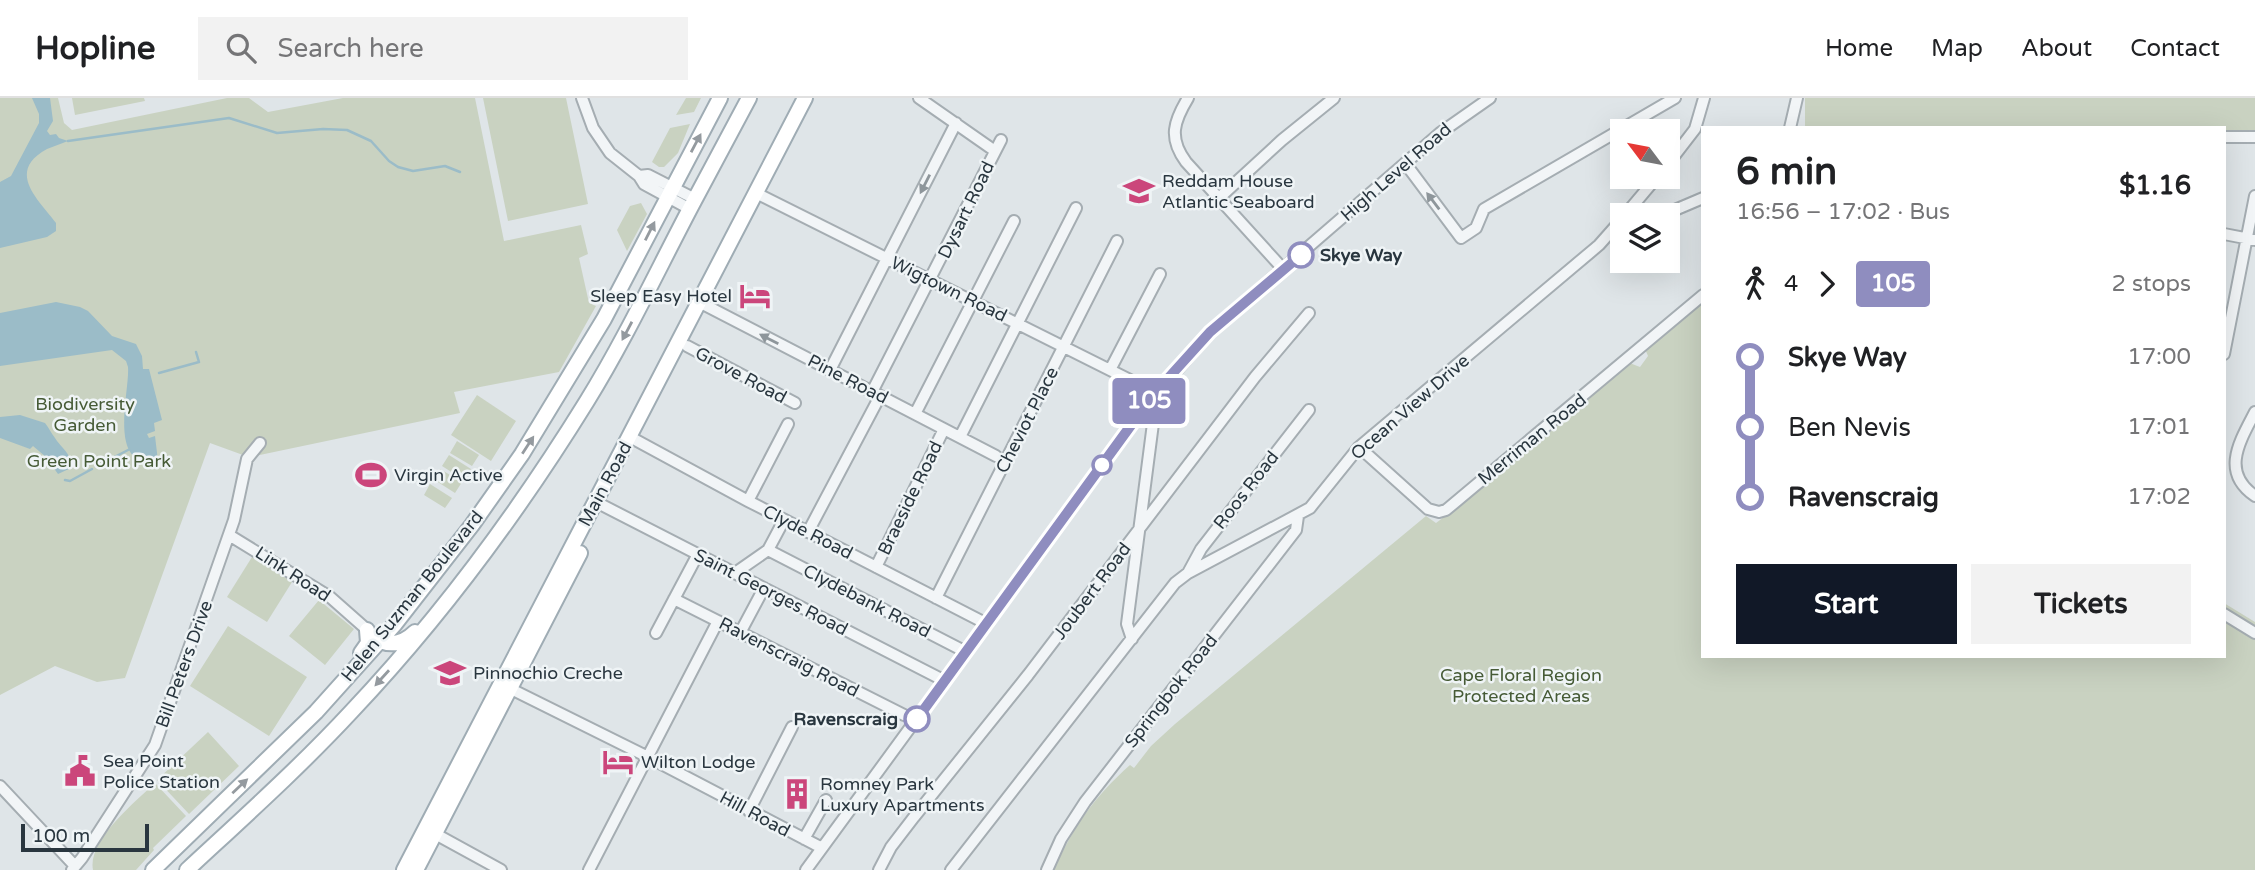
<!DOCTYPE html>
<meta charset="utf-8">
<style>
body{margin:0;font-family:"Varela Round",sans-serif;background:#f2f2f2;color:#202124;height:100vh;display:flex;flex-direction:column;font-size:26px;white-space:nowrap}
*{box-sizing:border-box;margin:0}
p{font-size:23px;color:#757577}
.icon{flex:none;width:38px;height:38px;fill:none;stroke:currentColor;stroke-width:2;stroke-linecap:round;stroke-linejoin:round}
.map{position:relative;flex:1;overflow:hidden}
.details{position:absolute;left:1701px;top:28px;width:525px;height:532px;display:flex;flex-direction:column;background:#fff;border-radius:0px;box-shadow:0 7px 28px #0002}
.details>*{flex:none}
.badge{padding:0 14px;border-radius:5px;font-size:24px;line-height:46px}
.needle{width:46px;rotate:302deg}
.buttons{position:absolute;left:1610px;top:21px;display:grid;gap:14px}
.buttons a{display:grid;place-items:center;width:70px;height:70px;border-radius:0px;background:#fff;box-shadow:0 7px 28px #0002;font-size:35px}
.scale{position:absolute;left:21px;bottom:18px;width:128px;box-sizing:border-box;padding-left:7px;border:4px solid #29363f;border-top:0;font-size:19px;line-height:24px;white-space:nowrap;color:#29363f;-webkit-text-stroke:5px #eff4f6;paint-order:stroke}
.map>.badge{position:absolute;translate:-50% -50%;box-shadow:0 0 0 4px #fff}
.legs{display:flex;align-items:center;gap:10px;height:77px;padding:0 35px;font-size:23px}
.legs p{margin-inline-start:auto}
.headline{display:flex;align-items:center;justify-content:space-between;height:119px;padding:0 35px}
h1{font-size:38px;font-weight:800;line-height:52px}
.primary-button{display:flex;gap:14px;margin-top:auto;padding:14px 35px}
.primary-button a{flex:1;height:80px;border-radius:0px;background:#111827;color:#fff;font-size:28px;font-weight:800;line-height:80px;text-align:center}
.primary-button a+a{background:#f2f2f2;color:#202124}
ul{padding:0 35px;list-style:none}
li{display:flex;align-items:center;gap:24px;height:70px;font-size:26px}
li i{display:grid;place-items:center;width:10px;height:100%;margin:0 9px;background:currentColor}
li i::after{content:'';width:18px;height:18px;margin:-9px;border:5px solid;border-radius:50%;background:#fff}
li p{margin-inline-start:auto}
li:first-child i{background:linear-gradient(#0000 50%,currentColor 0)}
li:last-child i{background:linear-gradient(currentColor 50%,#0000 0)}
header{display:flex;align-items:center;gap:42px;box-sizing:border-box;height:98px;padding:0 35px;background:#fff;border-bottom:2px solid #e0e0e0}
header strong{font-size:33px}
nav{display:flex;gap:38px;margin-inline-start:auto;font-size:24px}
.search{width:490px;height:63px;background:#f2f2f2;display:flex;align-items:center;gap:18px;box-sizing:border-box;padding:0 24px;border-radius:0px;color:#757577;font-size:26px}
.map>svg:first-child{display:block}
.green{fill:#c9d2c1}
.water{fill:#9bbcc8}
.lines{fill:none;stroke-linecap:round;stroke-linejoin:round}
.stream{stroke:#9bbcc8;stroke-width:2.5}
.minor-casing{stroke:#a5adb2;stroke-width:14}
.major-casing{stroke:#9facb4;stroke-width:18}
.minor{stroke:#f2f5f7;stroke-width:10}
.major{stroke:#fff;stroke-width:14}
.oneway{fill:#949a9f}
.oneway2{fill:#8e969b}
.line-1-casing{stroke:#fff;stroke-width:16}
.line-1{stroke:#8f8dbf;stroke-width:10}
.stop-1-dot{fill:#fff;stroke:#8f8dbf;stroke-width:3.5}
.labels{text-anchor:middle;stroke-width:5;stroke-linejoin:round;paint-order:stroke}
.street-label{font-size:18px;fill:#29363f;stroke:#eff4f6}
.poi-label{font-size:18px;fill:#29363f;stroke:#eff4f6;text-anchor:start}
.stop-label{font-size:18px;font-weight:bold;fill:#29363f;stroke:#eff4f6;text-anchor:start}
.park-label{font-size:18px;fill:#465b36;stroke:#eff4f6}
</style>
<header>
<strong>Hopline</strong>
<div class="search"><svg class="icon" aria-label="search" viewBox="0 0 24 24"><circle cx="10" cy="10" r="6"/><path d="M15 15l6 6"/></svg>Search here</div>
<nav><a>Home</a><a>Map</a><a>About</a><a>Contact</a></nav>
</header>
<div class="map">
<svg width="2255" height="772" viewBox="0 0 2255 772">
<rect width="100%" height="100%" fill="#dfe5e8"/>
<!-- green -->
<path class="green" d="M0,0H58L64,25L72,32L227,0H249L268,14L343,0H475L504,143L581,127L588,156L579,160L589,205L596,208L559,274L454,294L460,315L255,358L250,351L243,357L210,345L125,580L97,584L55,568L0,597Z
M72,0H144L145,3L75,17Z
M483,0H566L588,106L508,123Z
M686,0H701L694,14L676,17Z
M1805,0H2255V35H2224V30H1805Z
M690,26L678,55L664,69H659L652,64L670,30Z
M641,105L647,116L627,153L617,132L630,108Z
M1703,202V558H2224V505L2255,524V772H1054C1073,729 1095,698 1130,667L1134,670L1151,648L1175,626L1426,418L1436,425L1440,422L1582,308L1627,264L1640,269L1648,258L1645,251Z
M477,297L516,323L491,363L451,337Z
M457,343L479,357L472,368L450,355Z
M449,357L471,371L464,382L442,368Z
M440,371L462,384L455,395L433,381Z
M430,386L452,400L445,410L424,397Z
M252,459L292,484L267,524L227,499Z
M319,502L354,531L325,567L289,538Z
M228,528L307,579L269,638L190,588Z
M208,634L239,668L189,716L157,682Z
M155,685L186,718L153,750L154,752L136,772H93C87,743 136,703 155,685Z"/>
<!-- water -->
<path class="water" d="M32,0H50L53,23L47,33L50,37L56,36L59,40L68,43C61,46 54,48 47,51C5,74 39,102 56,125V133L47,139L0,150V84L11,78L39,25V16Z
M56,204L80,209L88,213L112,238L136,246L142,258L143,271H149L162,322L154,325L155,333L147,336L149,340L155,338L158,363C106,373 130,294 128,269L126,263L112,252L0,268V215Z
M20,317L45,325C49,330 51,335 55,340C62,351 72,355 71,370L58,376L46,359L33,348L30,351L0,340V319Z"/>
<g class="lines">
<!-- stream -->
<path class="stream" d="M68,43L229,20L277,35L323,31L347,32L371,43L389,63L398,69L413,73L445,68L460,74
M159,275L199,264L196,254
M99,367L130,351
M65,382L70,383L92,371"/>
<defs>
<path id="minor" d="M582,0L593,30L610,55L639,78L644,86L690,111
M919,0L995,53
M1188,0C1174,23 1168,40 1186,64L1284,172
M1790,30L1797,0
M2224,39H2255
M1405,65L1461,140L1476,130L1484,111L1675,0
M1668,66L1695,31L1704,0
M639,78L648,77L695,101
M756,95L1142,288
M1219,100L1282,42L1334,0
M1625,117L1657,79
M1663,117L1703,100
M2224,136L2255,142
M699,204L996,358
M687,248L795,305
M2224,256L2255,98
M830,272L956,25
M1110,272L1160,176
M872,294L1001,42
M2255,314C2240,343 2220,374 2255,398
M915,316L1014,123
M630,339L748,403L987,526
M960,339L1076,110
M1359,349L1428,411L1439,414L1446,412L1703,197
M748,403L788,326
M596,404L945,583
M808,434L880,298
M229,437L330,499L373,537
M768,452L966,554
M876,469L944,331
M735,475L768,452L784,422
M1188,475L1201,451L1309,312
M936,500L1117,143
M674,501L904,617
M2224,516L2255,535
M656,535L698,456
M740,535L764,490
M1132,541L1127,526L1155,310L1153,297
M503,587L648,659L822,750
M0,688L75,768
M749,713L792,629
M430,733L501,772
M804,741L826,702
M72,772L82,760L155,647L234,422L247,361L260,345
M589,772L718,523
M806,772L1141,314L1210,234L1440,35L1490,0
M879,772L891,749L914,719L1028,577L1255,279L1309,215
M951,772L1175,485L1188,475L1310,410L1359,349L1599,147L1622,121
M1047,772L1061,741L1085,704L1296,432L1298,418"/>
<path id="major" d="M380,543C393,548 405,544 415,534
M361,555L368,545L367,532
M153,772L316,614L395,526L472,427L522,356L604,221L720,0
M187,772C243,720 299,670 351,614C440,520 519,413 587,303C627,238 659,169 694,103C713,68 731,34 749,0
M404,772L805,0
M416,772L580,455"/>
</defs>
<!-- minor casing -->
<use href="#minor" class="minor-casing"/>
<!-- major casing -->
<use href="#major" class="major-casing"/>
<!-- minor -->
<use href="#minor" class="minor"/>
<!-- major -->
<use href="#major" class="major"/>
</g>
<!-- one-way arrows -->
<defs><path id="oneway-solid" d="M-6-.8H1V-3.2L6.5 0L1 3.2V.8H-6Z" transform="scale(1.75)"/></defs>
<g class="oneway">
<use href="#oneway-solid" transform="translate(696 45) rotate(-62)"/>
<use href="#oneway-solid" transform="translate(650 133) rotate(-63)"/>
<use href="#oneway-solid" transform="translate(627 233) rotate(118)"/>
<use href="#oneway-solid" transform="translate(528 347) rotate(-57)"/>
<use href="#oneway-solid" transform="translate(382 580) rotate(132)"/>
<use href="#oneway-solid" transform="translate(240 688) rotate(-43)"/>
</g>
<g class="oneway2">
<use href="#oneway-solid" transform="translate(925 86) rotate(117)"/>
<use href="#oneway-solid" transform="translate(1433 103) rotate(-127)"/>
<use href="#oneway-solid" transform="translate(769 241) rotate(-153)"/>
</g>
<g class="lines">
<defs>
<path id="line-1" d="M917,621L1153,297L1210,234L1301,157"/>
</defs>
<!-- line-1 casing -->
<use href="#line-1" class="line-1-casing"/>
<!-- line-1 -->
<use href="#line-1" class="line-1"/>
</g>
<!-- icons -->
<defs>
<symbol id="school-bare" viewBox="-9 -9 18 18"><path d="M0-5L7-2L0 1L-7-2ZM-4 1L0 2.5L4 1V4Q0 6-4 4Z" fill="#cb467b" stroke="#eff4f6" stroke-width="2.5" paint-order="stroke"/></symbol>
<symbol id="hotel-bare" viewBox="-9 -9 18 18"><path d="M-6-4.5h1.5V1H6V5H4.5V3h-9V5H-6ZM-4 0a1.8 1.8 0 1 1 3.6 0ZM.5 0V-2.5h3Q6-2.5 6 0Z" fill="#cb467b" stroke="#eff4f6" stroke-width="2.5" paint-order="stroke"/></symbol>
<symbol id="stadium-bare" viewBox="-9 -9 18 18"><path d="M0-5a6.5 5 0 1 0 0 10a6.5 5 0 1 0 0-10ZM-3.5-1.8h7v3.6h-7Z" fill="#cb467b" stroke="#eff4f6" stroke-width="2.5" paint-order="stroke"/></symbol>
<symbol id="civic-bare" viewBox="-9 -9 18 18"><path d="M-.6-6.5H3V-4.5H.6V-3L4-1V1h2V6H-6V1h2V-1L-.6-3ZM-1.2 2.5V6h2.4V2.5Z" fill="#cb467b" stroke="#eff4f6" stroke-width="2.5" paint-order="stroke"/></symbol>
<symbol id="building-bare" viewBox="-9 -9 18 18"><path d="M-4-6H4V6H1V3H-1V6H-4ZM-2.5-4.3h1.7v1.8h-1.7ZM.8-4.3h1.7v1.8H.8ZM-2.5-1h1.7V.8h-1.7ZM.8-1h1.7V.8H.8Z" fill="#cb467b" stroke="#eff4f6" stroke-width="2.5" paint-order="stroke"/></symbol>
</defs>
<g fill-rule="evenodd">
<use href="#school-bare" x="1117" y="71" width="44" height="44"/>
<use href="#hotel-bare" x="733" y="176" width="44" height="44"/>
<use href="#stadium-bare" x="349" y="355" width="44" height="44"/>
<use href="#school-bare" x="428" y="553" width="44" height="44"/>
<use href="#hotel-bare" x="596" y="642" width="44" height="44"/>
<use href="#civic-bare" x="58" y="651" width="44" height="44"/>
<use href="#building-bare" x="775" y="674" width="44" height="44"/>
</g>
<!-- markers -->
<g class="stop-1-dot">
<circle cx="1301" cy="157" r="12"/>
<circle cx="1102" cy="367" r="9"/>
<circle cx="917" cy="621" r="12"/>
</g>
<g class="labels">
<!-- street labels -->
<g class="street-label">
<text transform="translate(1396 74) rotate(-41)" y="6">High Level Road</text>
<text transform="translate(966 112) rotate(-64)" y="6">Dysart Road</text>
<text transform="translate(949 191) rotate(26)" y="6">Wigtown Road</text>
<text transform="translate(741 277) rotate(28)" y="6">Grove Road</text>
<text transform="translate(848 281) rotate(27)" y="6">Pine Road</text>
<text transform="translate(1410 309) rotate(-41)" y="6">Ocean View Drive</text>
<text transform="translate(1027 322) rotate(-63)" y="6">Cheviot Place</text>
<text transform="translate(1532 341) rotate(-39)" y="6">Merriman Road</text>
<text transform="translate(605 386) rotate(-62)" y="6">Main Road</text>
<text transform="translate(1246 392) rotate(-52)" y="6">Roos Road</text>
<text transform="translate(910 400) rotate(-64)" y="6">Braeside Road</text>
<text transform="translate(808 434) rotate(27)" y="6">Clyde Road</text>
<text transform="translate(293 476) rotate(33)" y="6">Link Road</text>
<text transform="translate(1092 493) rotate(-53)" y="6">Joubert Road</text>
<text transform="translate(771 494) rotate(27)" y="6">Saint Georges Road</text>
<text transform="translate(412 498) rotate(-51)" y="6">Helen Suzman Boulevard</text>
<text transform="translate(867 503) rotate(27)" y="6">Clydebank Road</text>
<text transform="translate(789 559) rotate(27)" y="6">Ravenscraig Road</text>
<text transform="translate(184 566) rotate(-70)" y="6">Bill Peters Drive</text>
<text transform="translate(1171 593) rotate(-52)" y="6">Springbok Road</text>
<text transform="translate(755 716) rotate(28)" y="6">Hill Road</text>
</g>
<!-- poi labels -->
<g class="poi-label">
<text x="1162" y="89">Reddam House<tspan x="1162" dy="21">Atlantic Seaboard</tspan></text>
<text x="732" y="204" text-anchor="end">Sleep Easy Hotel</text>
<text x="394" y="383">Virgin Active</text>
<text x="473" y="581">Pinnochio Creche</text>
<text x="103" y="669">Sea Point<tspan x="103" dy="21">Police Station</tspan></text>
<text x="641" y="670">Wilton Lodge</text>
<text x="820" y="692">Romney Park<tspan x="820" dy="21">Luxury Apartments</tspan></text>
</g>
<!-- stop labels -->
<g class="stop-label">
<text x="1320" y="163">Skye Way</text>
<text x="898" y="627" text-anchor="end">Ravenscraig</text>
</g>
<!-- park labels -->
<g class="park-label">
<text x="85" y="312">Biodiversity<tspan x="85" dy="21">Garden</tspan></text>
<text x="99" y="369">Green Point Park</text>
<text x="1521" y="583">Cape Floral Region<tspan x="1521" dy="21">Protected Areas</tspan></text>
</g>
</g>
</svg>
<div class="buttons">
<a><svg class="needle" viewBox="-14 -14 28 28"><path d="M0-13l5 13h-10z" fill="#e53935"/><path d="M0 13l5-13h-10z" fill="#757577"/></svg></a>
<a><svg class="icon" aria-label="layers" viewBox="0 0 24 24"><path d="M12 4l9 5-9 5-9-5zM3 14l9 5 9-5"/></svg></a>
</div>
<div class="scale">100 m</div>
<b class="badge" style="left:1149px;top:303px;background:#8f8dbf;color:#fff">105</b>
<section class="details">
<div class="headline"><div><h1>6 min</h1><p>16:56 – 17:02 · Bus</p></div><b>$1.16</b></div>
<div class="legs"><svg class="icon" aria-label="walk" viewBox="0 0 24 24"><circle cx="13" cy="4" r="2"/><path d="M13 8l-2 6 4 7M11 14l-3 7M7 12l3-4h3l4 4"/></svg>4<svg class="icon" aria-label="forward" viewBox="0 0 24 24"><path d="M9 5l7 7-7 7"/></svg><b class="badge" style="background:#8f8dbf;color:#fff">105</b><p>2 stops</p></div>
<ul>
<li><i style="color:#8f8dbf"></i><b>Skye Way</b><p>17:00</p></li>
<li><i style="color:#8f8dbf"></i><span>Ben Nevis</span><p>17:01</p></li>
<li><i style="color:#8f8dbf"></i><b>Ravenscraig</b><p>17:02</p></li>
</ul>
<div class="primary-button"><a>Start</a><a>Tickets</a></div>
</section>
</div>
